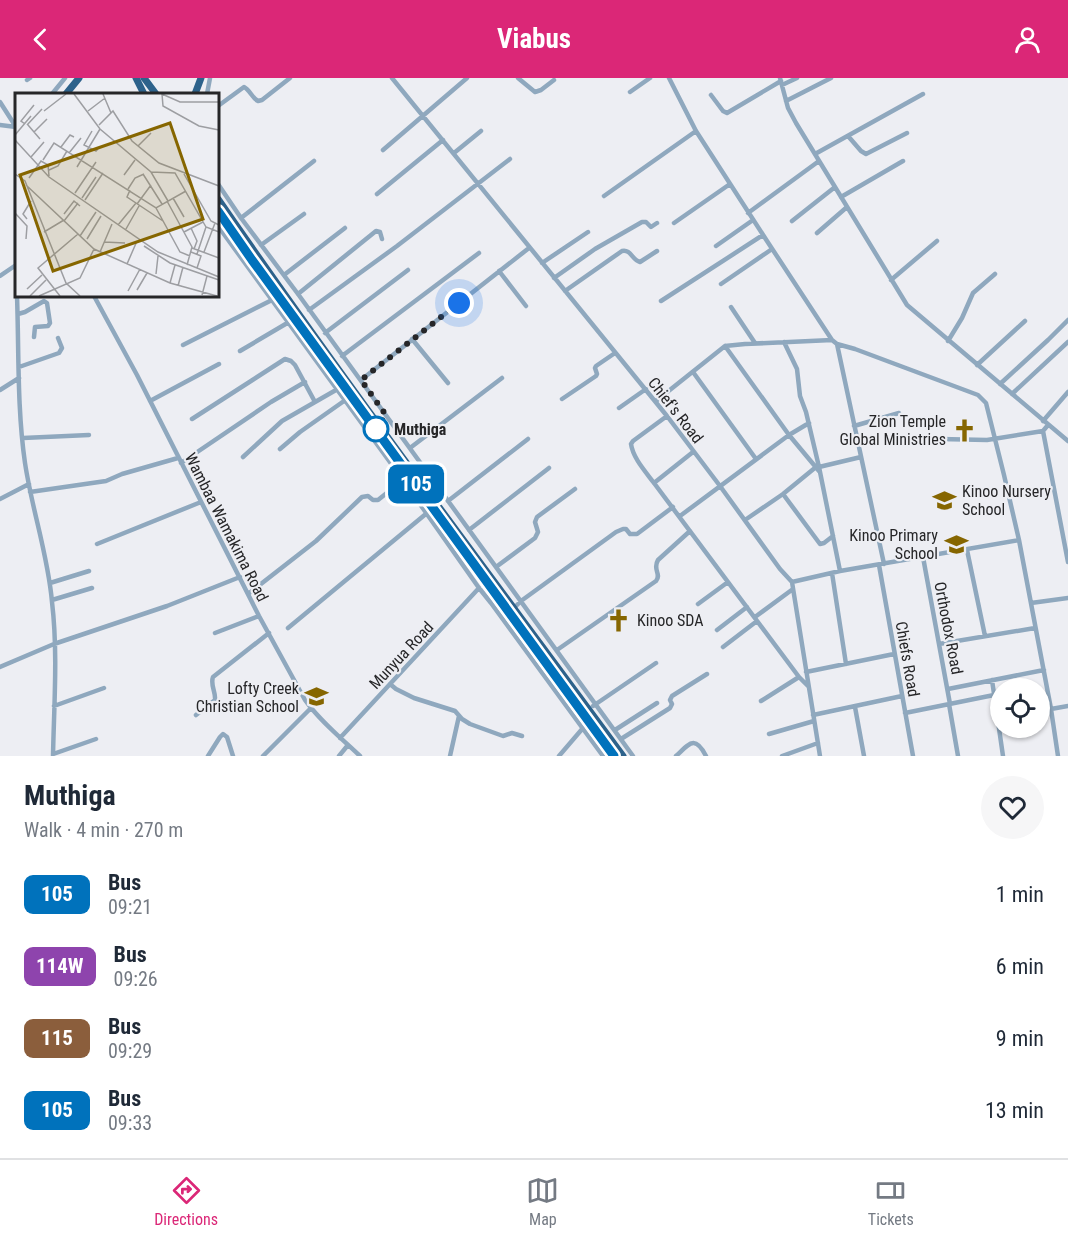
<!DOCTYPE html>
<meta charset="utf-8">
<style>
body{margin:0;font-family:"Roboto Condensed",sans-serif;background:#f6f6f7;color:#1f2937;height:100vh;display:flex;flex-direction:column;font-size:22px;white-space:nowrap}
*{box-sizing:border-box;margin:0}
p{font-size:20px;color:#747a83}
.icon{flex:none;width:33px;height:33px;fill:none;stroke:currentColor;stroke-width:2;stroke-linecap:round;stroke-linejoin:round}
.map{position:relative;height:678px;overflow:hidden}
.side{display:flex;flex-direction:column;background:#fff;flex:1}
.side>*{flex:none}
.badge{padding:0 12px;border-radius:9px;font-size:21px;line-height:39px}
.fabs{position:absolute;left:990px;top:600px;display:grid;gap:12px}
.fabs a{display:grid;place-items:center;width:60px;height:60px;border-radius:50%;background:#fff;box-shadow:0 2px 4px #0004;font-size:30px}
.you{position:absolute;width:30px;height:30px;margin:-15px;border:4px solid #fff;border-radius:50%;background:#1a73e8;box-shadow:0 0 0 9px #1a73e833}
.map>.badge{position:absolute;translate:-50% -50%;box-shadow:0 0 0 3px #fff}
.round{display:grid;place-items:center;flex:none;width:63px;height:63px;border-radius:32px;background:#f6f6f7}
.headline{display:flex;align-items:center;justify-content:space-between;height:102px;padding:0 24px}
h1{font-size:28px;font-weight:700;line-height:45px}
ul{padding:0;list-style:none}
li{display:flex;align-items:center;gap:18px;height:72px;padding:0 24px}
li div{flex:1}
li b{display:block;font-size:22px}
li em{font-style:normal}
li .badge{min-width:66px;font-weight:700;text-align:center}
header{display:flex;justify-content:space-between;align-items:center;height:78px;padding:0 24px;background:#db2777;color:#fff;font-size:27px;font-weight:700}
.menu{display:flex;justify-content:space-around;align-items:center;height:84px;border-top:2px solid #e0e1e3;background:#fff;font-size:16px;color:#747a83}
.menu a{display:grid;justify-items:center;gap:3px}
.menu .on{color:#db2777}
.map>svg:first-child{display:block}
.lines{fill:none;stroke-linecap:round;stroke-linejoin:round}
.minor{stroke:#8fa8be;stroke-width:4.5}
.trunk{stroke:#2d628b;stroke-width:7}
.line-casing{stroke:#fff;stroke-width:14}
.line{stroke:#0072bc;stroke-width:9}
.walk{stroke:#262628;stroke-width:6;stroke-dasharray:0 10.8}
.stop-dot{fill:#fff;stroke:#0072bc;stroke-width:3}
.labels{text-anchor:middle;stroke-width:4.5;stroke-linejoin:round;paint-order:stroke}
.street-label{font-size:16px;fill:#262628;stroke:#edeef3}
.poi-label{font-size:16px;fill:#262628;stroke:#edeef3;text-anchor:end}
.stop-label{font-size:16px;font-weight:bold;fill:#262628;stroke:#edeef3;text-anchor:start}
.inset-road{fill:none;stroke:#9d9ea2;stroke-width:1.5}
.view{fill:#866600;fill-opacity:0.15;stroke:#866600;stroke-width:3}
.inset-edge{fill:none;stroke:#262628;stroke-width:3}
</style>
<header><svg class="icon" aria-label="back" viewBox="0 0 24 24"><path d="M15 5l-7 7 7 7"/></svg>Viabus<svg class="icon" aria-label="person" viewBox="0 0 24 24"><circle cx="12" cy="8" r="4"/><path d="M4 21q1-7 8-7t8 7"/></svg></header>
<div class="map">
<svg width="1068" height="678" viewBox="0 0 1068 678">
<rect width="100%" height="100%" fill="#edeef3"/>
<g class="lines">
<!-- minor -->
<path class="minor" d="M392,0L667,338L720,408L780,491L792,504L840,493L1019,462
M518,0L535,14L541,12L554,2
M669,0L696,53L767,163L832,262L837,266L884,486
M780,0L788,30L796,45L907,227L1068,363
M27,2L30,0
M782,7L797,0
M630,14L650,0
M52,16L65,0
M207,16L210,0
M711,17L723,33L727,35L781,3
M786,23L831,0
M0,24L16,49V191
M218,28L244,9C250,12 252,20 258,23L262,22L290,0
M0,47L16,49
M848,58L861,73L866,76L907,55
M383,72L467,0
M454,75L481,53
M815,76L923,16
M218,106L241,140L298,216L633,678
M377,116L443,62
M604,118L696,53
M841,119L903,83
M748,135L819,83
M241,140L314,83
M792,143L835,109
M674,145L730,106
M218,148L403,402L479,510L491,525L603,678
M817,155L847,129
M261,167L304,136
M716,168L753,142
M542,185L588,154
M499,193L526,228
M284,197L345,150
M0,198L16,187
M554,200L595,171L642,144H646L651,149L657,145
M891,202L937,163
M721,206L772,171
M565,213L622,173C631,171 632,182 640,184L657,173
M298,216L376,153L380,154L382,161
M17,218C19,273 17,330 25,385C32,432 48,477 52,524C58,574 54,627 53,678
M94,218L137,297L259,538L305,622C320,643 341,660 360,678
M661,223L763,157
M731,229L755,265
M309,232L397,168L510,81
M18,236L25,234L44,223L47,225L50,245L48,248L35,249L34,259
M325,255L408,192
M412,261L448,305
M948,263L962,240L973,215L995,196
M784,264L797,291L800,318L806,334L819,389L840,493
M837,266L855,271L978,317L986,325L1004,397L1019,462L1051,631L1058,678
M183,267L272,222
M725,268L789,357L819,393
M240,273L289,244
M342,278L479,175
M977,287L1025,243
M19,289L59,275L62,270L58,260
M693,294L756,381
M361,302L529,170
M1000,306L1048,262L1068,242
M0,312L19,300
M1012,316L1068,264
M562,321L596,298L597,296L595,290L596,288L615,275
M150,323L219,286
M656,323L725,268L745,266L832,262
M619,330L646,311
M667,338L633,363L631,366C633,380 645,393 654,405L799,599L808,608
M192,341L285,281L291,283L295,287L315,324
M1043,343L1068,314
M1048,347L1043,353L1068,484
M854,348L899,335
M23,360L89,357
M940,361L987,362L1043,353
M410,370L502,300
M280,371L300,354L344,323
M243,379L282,343L336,312
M181,385L271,324L305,304
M819,389L861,379
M654,405L693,374
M30,414L106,403L122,396L178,380
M783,416L820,466L824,465L833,458
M0,421L29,406
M448,423L528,361
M680,438L789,357L809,345
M745,442L783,416L816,389
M469,452L549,390
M97,466L201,424
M967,472L985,558
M923,479L950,626
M879,487L913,678
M496,489L535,460L538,454L535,444L537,439L575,411
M832,495L846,586
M792,504L820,678
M50,505L89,493
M248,516L316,463L362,419L368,418L373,422H378L403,402
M52,522L92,510
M1031,525L1068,520
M698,526L728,504
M514,530L521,523L616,454L623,451H626L630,456H637L673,429
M755,539L793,511
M288,550L427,435
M717,552L747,529
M215,555L259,538
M939,566L1035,550
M723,569L757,543
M557,572L656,503C662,496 652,492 658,482L690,453
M0,589L54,566L167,528L240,499
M806,594L894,576
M992,602L1003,678
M390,606L396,611L414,620L455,633L462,641L470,646L503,658L512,655L522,658
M948,611L1044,592
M761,623L799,599
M949,626L958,678
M54,628L104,610
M593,628L656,585
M855,629L864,678
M1051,631L1068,628
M905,635L994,617
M196,637L215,622C216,614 210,607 213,599L269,555
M813,637L902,618
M615,652L657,625
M769,656L814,643
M340,660L479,510
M621,661L670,630L672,626L670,622L672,618L707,596
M53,676L96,661
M208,678L220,659L223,656L227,659L233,678
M263,678L311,630
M339,678L348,667
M450,678L459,638
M559,678L583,650
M676,678C690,665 695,657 706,678
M782,678L818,665"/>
<!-- trunk -->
<path class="trunk" d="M136,0L144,16
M144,0L156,16
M66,16L79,0
M195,16L201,0
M218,121C348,310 487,493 623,678
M218,133L252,182L614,678"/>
</g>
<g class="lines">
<defs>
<path id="line" d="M218,133L252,182L614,678"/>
</defs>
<!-- line casing -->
<use href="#line" class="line-casing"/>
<!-- line -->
<use href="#line" class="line"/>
<!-- walk -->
<path class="walk" d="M376,351L386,337L361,302L459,225"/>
</g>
<!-- icons -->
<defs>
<symbol id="church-bare" viewBox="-9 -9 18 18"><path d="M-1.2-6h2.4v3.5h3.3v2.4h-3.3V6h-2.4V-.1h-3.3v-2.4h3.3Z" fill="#866600" stroke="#edeef3" stroke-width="2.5" paint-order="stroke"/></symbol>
<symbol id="school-bare" viewBox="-9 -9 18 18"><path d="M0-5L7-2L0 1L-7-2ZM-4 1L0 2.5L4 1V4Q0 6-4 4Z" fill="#866600" stroke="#edeef3" stroke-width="2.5" paint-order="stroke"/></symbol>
</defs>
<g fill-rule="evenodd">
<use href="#church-bare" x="948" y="336" width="33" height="33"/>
<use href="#school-bare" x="928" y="406" width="33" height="33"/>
<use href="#school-bare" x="940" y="450" width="33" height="33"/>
<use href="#church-bare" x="602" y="526" width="33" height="33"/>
<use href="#school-bare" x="300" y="602" width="33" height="33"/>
</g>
<!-- markers -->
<circle class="stop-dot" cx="376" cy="351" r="12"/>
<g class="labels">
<!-- street labels -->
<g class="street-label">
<text transform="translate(676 332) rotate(52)" y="6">Chief's Road</text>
<text transform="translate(227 449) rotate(63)" y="6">Wambaa Wamakima Road</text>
<text transform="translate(949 550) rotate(79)" y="6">Orthodox Road</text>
<text transform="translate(401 577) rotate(-47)" y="6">Munyua Road</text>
<text transform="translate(908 581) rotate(80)" y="6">Chiefs Road</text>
</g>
<!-- poi labels -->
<g class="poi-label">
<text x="946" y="349">Zion Temple<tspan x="946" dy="18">Global Ministries</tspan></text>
<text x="962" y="419" text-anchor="start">Kinoo Nursery<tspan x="962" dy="18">School</tspan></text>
<text x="938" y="463">Kinoo Primary<tspan x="938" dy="18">School</tspan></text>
<text x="637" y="548" text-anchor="start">Kinoo SDA</text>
<text x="299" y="616">Lofty Creek<tspan x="299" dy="18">Christian School</tspan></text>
</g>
<!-- stop labels -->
<g class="stop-label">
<text x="394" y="357">Muthiga</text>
</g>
</g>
<!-- overview -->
<g transform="translate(15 15)">
<rect width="204" height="204" fill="#edeef3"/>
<path class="inset-road" d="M59,1L85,36L136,79L153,108M88,1L96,20M147,1L148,13L184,33L204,37M147,1L165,9H204M29,18L51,1M73,18L90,5M10,31L6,28L19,12M12,32L27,16M13,32L25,46M84,32L98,18L117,48L144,70L204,93M77,38L69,52L81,58L83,56M19,39L32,26M0,42L16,23M0,47L34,84L143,159L204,184M123,53L136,40M46,54L55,42L59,44M54,60L66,45M16,64L29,49M28,67L39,50L141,115L171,98M62,74L85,36M34,77L43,73L52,58M136,79L160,80L191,134L204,139M0,81L10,88L51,190L65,203M128,81L147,111M169,81L196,128L204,132M109,82L120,67M14,85L26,68L33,72L34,83M11,92L79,156L155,190L202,203M113,96L120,85L129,81M115,97L112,104L148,128M60,100L81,69M67,105L81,84M158,105L169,124M70,107L88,80M152,108L177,154L172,172M122,111L136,92M141,115L165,159L175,163M0,120L12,133L11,146M49,121L59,108L65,113M12,126L8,121L16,108M49,128L63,110M103,132L121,110M176,135L182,148L179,156M111,136L124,113M29,139L49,127M169,139L188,129M65,143L81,119M72,146L86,123M89,149L110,150M129,153L155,170L204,187M177,155L204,165M85,159L97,131M176,159L186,163L182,175M189,159L200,130M182,161L191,134M112,171L122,148M141,181L143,163M155,190L160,172M163,193L168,174M12,196L27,182M122,197L132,180M113,198L125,176M187,202L192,183M15,203L31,187M24,203L65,185L79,156M45,203L23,175L63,141"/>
<path class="view" d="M155,30L188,126L38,178L5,82Z"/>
<rect width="204" height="204" class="inset-edge"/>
</g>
</svg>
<div class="fabs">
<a><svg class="icon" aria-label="locate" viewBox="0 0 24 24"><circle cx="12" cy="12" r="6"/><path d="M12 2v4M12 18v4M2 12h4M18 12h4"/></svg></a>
</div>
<div class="you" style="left:459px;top:225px"></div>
<b class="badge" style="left:416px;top:406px;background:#0072bc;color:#fff">105</b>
</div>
<section class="side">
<div class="headline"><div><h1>Muthiga</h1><p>Walk · 4 min · 270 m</p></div><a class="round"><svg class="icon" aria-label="heart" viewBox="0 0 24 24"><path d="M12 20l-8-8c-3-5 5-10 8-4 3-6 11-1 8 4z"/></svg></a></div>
<ul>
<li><span class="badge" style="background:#0072bc;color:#fff">105</span><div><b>Bus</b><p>09:21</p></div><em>1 min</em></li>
<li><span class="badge" style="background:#8e44ad;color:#fff">114W</span><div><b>Bus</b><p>09:26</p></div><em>6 min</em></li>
<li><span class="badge" style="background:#8b5e3c;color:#fff">115</span><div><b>Bus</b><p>09:29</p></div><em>9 min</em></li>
<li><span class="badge" style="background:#0072bc;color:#fff">105</span><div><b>Bus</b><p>09:33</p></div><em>13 min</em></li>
</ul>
</section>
<nav class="menu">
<a class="on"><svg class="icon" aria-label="directions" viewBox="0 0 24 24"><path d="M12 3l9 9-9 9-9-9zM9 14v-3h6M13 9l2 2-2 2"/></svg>Directions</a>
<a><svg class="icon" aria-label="map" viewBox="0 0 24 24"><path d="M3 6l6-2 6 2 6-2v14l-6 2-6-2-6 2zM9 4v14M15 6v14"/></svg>Map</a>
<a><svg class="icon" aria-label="tickets" viewBox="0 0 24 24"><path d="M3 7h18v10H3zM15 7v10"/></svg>Tickets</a>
</nav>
